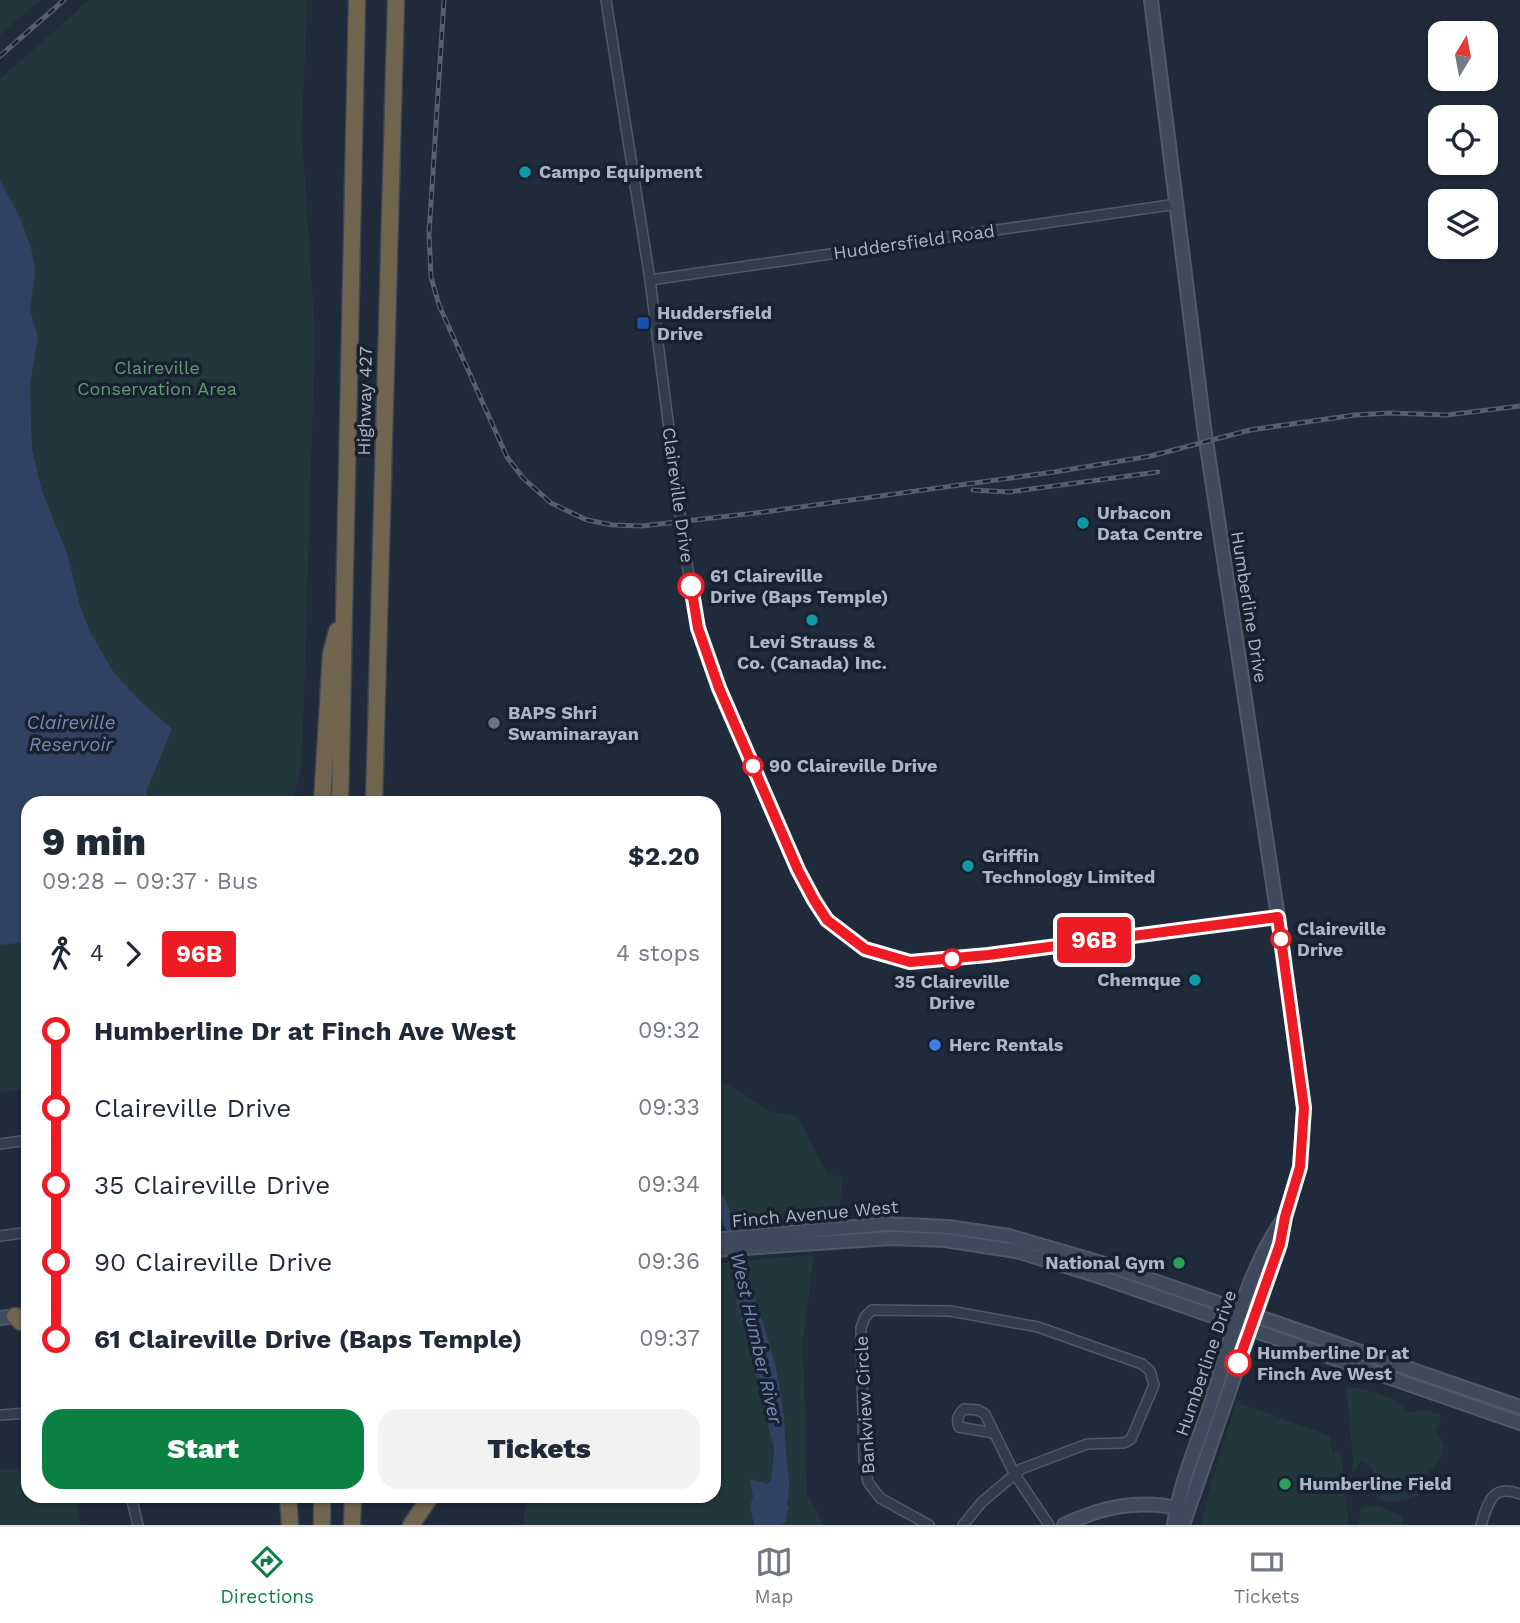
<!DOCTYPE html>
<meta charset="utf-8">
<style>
body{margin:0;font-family:"Work Sans",sans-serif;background:#f2f2f3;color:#1f2937;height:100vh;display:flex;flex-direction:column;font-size:26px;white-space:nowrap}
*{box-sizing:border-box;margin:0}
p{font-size:23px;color:#747a83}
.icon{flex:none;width:38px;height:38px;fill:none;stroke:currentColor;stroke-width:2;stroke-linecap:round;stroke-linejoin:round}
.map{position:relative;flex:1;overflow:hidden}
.panel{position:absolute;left:21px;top:796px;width:700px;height:707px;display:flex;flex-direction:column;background:#fff;border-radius:21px;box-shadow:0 2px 5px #0004}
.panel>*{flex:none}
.badge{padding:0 14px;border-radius:5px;font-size:24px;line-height:46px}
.needle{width:46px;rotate:10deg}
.controls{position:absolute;left:1428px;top:21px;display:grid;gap:14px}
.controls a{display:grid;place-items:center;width:70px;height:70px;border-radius:14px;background:#fff;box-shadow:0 2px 5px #0004;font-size:35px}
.map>.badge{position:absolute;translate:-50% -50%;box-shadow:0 0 0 4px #fff}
.legs{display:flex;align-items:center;gap:10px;height:77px;padding:0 21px;font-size:23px}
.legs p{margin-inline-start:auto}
.head{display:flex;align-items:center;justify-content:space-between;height:119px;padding:0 21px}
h1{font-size:38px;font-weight:800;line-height:52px}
.button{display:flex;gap:14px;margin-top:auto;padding:14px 21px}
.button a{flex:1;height:80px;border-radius:21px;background:#0b8043;color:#fff;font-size:28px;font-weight:800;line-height:80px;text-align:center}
.button a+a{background:#f2f2f3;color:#1f2937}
ul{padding:0 21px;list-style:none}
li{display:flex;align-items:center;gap:24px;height:77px;font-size:26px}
li i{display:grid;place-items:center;width:10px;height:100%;margin:0 9px;background:currentColor}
li i::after{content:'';width:18px;height:18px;margin:-9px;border:5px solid;border-radius:50%;background:#fff}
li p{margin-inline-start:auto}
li:first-child i{background:linear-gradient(#0000 50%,currentColor 0)}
li:last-child i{background:linear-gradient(currentColor 50%,#0000 0)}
.tabs{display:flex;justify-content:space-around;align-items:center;height:98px;border-top:2px solid #e0e1e3;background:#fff;font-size:19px;color:#747a83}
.tabs a{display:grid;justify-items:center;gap:4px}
.tabs .current{color:#0b8043}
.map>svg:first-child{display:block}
.green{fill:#21373b}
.water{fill:#2f4261}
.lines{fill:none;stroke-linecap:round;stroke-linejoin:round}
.street-casing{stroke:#505968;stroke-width:12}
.secondary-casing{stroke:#505968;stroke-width:16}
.highway-casing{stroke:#3d4655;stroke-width:19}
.street{stroke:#333c4b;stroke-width:9}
.secondary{stroke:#404a5e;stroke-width:12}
.highway{stroke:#71654f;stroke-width:16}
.rail-casing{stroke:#545f72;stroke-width:5}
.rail{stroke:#18212f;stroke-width:2.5;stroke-dasharray:8;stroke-linecap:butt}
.line-1-casing{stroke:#fff;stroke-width:16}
.line-1{stroke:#ed1c24;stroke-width:10}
.culture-dot{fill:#0f9aa8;stroke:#18212f;stroke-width:2.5}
.transit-dot{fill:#1a4fb4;stroke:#18212f;stroke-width:2.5}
.stop-1-dot{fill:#fff;stroke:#ed1c24;stroke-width:3.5}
.worship-dot{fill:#6b7280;stroke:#18212f;stroke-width:2.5}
.shop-dot{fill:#3f7fe0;stroke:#18212f;stroke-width:2.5}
.leisure-dot{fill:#2e9e5b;stroke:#18212f;stroke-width:2.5}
.labels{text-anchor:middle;stroke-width:7;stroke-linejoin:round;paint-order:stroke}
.poi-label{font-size:18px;font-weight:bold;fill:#adb6c7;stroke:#18212f;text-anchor:start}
.street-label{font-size:18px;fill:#adb6c7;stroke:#18212f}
.park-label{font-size:18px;fill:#639a71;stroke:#18212f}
.stop-label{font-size:18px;font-weight:bold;fill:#adb6c7;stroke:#18212f;text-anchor:start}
.water-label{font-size:19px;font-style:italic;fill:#738bb2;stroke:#18212f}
</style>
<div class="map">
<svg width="1520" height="1525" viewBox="0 0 1520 1525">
<rect width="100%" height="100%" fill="#1f2a3a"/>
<!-- green -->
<path class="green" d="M0,0H40L0,35Z
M89,0H307L302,134L315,334L302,763L293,803H28V1088L0,1092V79Z
M714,1076L769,1111L798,1117L827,1174L843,1177L839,1215L714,1228Z
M806,1255L814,1256L803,1342L807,1494L824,1525H523L527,1496H714V1264Z
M1346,1387C1371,1390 1391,1394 1409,1412L1425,1410L1440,1414L1441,1421L1435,1429L1444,1445L1442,1456L1422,1481L1420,1495L1395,1502L1380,1500L1374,1491L1373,1469L1361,1461L1352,1474L1353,1460Z
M1236,1402L1330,1436L1333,1455L1334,1450L1341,1453L1349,1525H1201L1207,1498Z
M28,1467V1496H75L81,1525H0V1470Z
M1376,1505L1402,1516L1403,1525H1358L1361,1508Z"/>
<!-- water -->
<path class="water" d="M0,180L21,220L31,248L35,271L30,310L38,337L30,384L31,420L32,449L42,491L67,553L80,606L90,632L113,671L136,697L172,729L146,792L152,803H28V942L0,945Z
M714,1183C738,1213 734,1234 745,1268C758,1307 772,1347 780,1387C784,1412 785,1437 787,1462C789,1476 791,1492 786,1505L789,1506L786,1521L782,1525H754L750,1506L753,1497L750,1479L767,1484L771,1481L774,1449L748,1341L739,1312L727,1231L714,1207Z"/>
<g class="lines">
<defs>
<path id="street" d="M606,0L650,280L684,546L698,628L719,688L798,870L814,900L827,920L865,949L910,962L988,955L1278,917
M650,280L1177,204
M0,1144L28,1140
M0,1236L28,1232
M0,1415L28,1413
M993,1433L959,1427C956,1419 958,1415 964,1409L978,1410L985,1414L1014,1473L1049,1525
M131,1496L138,1525
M929,1525L880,1498L868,1482L864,1461L861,1328L865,1317L872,1310L950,1311L1038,1327L1142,1364L1150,1371L1154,1385L1131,1439L1124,1443L1087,1444L1021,1469L982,1502L963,1525
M1481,1525C1488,1503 1492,1483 1520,1494"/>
<path id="secondary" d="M1151,0L1204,427L1278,917L1304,1108L1300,1167L1285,1217L1280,1244L1183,1525
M714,1240L886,1224L948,1227L1009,1236L1108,1265L1520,1407
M714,1250L891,1238L945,1240L1016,1251L1092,1274L1520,1423
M0,1318L24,1315
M1064,1525C1103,1506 1140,1499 1183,1509
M1174,1525C1179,1485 1197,1445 1210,1406C1228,1349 1248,1268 1283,1220"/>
<path id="highway" d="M322,803L331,654L337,631
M340,803L357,0
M374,803L396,0
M15,1316L21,1322L28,1321
M288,1496L290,1525
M322,1525V1496
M352,1525L353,1496
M411,1525L431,1496"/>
</defs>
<!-- street casing -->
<use href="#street" class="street-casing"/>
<!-- secondary casing -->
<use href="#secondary" class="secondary-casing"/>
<!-- highway casing -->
<use href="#highway" class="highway-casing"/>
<!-- street -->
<use href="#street" class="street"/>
<!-- secondary -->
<use href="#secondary" class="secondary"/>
<!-- highway -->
<use href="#highway" class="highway"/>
<defs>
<path id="rail" d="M444,0L429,234L431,277L439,305L507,457L523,478L551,503L587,520L613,525L642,526L764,512L1054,472L1151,456L1250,430L1355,415L1390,413L1447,415L1520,406
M0,56L64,0
M973,490L1009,492L1158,472"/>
</defs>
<!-- rail casing -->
<use href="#rail" class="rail-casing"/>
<!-- rail -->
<use href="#rail" class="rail"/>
</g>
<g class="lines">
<defs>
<path id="line-1" d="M691,586L698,628L719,688L798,870L814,900L827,920L865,949L910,962L988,955L1278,917L1304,1108L1300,1167L1285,1217L1280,1244L1238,1363"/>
</defs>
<!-- line-1 casing -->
<use href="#line-1" class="line-1-casing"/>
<!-- line-1 -->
<use href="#line-1" class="line-1"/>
</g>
<!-- markers -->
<g class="culture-dot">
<circle cx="525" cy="172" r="7"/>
<circle cx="1083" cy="523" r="7"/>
<circle cx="812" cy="620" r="7"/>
<circle cx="968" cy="866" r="7"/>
<circle cx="1195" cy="980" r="7"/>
</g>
<rect class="transit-dot" x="636" y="316" width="14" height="14" rx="3.5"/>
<g class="stop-1-dot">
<circle cx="691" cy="586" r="12"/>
<circle cx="753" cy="766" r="9"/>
<circle cx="1281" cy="939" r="9"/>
<circle cx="952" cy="959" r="9"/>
<circle cx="1238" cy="1363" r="12"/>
</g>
<circle class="worship-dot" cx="494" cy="723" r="7"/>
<circle class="shop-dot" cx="935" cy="1045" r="7"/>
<g class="leisure-dot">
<circle cx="1179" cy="1263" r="7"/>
<circle cx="1285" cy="1484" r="7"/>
</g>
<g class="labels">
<!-- poi labels -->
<g class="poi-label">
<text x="539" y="178">Campo Equipment</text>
<text x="657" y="319">Huddersfield<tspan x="657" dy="21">Drive</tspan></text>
<text x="1097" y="519">Urbacon<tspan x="1097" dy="21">Data Centre</tspan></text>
<text x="812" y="648" text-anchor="middle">Levi Strauss &amp;<tspan x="812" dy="21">Co. (Canada) Inc.</tspan></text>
<text x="508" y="719">BAPS Shri<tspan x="508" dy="21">Swaminarayan</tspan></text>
<text x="982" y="862">Griffin<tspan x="982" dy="21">Technology Limited</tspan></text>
<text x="1181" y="986" text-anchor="end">Chemque</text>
<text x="949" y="1051">Herc Rentals</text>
<text x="1165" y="1269" text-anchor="end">National Gym</text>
<text x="1299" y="1490">Humberline Field</text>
</g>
<!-- street labels -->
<g class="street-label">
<text transform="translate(914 242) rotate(-8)" y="6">Huddersfield Road</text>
<text transform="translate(365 401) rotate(-89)" y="6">Highway 427</text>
<text transform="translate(678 495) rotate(82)" y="6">Claireville Drive</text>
<text transform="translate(1249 607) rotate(81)" y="6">Humberline Drive</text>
<text transform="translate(815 1214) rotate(-5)" y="6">Finch Avenue West</text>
<text transform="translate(1206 1363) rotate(-71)" y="6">Humberline Drive</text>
<text transform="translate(865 1405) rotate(-93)" y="6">Bankview Circle</text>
</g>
<!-- park labels -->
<g class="park-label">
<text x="157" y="374">Claireville<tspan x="157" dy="21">Conservation Area</tspan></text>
</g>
<!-- stop labels -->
<g class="stop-label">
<text x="710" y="582">61 Claireville<tspan x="710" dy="21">Drive (Baps Temple)</tspan></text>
<text x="769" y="772">90 Claireville Drive</text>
<text x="1297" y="935">Claireville<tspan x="1297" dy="21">Drive</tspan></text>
<text x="952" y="988" text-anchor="middle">35 Claireville<tspan x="952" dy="21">Drive</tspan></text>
<text x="1257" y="1359">Humberline Dr at<tspan x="1257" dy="21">Finch Ave West</tspan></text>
</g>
<!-- water labels -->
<g class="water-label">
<text x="71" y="729">Claireville<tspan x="71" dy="22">Reservoir</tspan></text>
<text transform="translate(757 1338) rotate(77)" y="7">West Humber River</text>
</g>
</g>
</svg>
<div class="controls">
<a><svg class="needle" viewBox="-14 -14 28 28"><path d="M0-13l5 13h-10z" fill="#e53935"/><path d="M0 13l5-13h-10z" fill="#747a83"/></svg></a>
<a><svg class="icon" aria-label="locate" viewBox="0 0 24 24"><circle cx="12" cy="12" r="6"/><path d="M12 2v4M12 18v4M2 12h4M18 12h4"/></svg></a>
<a><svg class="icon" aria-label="layers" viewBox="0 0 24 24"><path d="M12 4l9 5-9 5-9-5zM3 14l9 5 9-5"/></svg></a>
</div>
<b class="badge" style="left:1094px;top:940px;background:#ed1c24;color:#fff">96B</b>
<section class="panel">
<div class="head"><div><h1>9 min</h1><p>09:28 – 09:37 · Bus</p></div><b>$2.20</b></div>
<div class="legs"><svg class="icon" aria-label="walk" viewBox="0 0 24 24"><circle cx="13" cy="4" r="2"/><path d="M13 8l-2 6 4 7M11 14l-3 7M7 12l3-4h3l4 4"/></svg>4<svg class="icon" aria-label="forward" viewBox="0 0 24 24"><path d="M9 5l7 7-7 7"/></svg><b class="badge" style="background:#ed1c24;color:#fff">96B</b><p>4 stops</p></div>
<ul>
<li><i style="color:#ed1c24"></i><b>Humberline Dr at Finch Ave West</b><p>09:32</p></li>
<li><i style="color:#ed1c24"></i><span>Claireville Drive</span><p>09:33</p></li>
<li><i style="color:#ed1c24"></i><span>35 Claireville Drive</span><p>09:34</p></li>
<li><i style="color:#ed1c24"></i><span>90 Claireville Drive</span><p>09:36</p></li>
<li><i style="color:#ed1c24"></i><b>61 Claireville Drive (Baps Temple)</b><p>09:37</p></li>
</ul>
<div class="button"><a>Start</a><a>Tickets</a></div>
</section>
</div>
<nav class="tabs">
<a class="current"><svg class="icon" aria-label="directions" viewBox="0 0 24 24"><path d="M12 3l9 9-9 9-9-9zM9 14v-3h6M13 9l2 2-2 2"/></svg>Directions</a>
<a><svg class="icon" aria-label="map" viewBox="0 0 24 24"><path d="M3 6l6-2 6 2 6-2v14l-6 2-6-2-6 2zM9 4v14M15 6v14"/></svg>Map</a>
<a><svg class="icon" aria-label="tickets" viewBox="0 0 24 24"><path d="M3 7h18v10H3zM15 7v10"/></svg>Tickets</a>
</nav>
